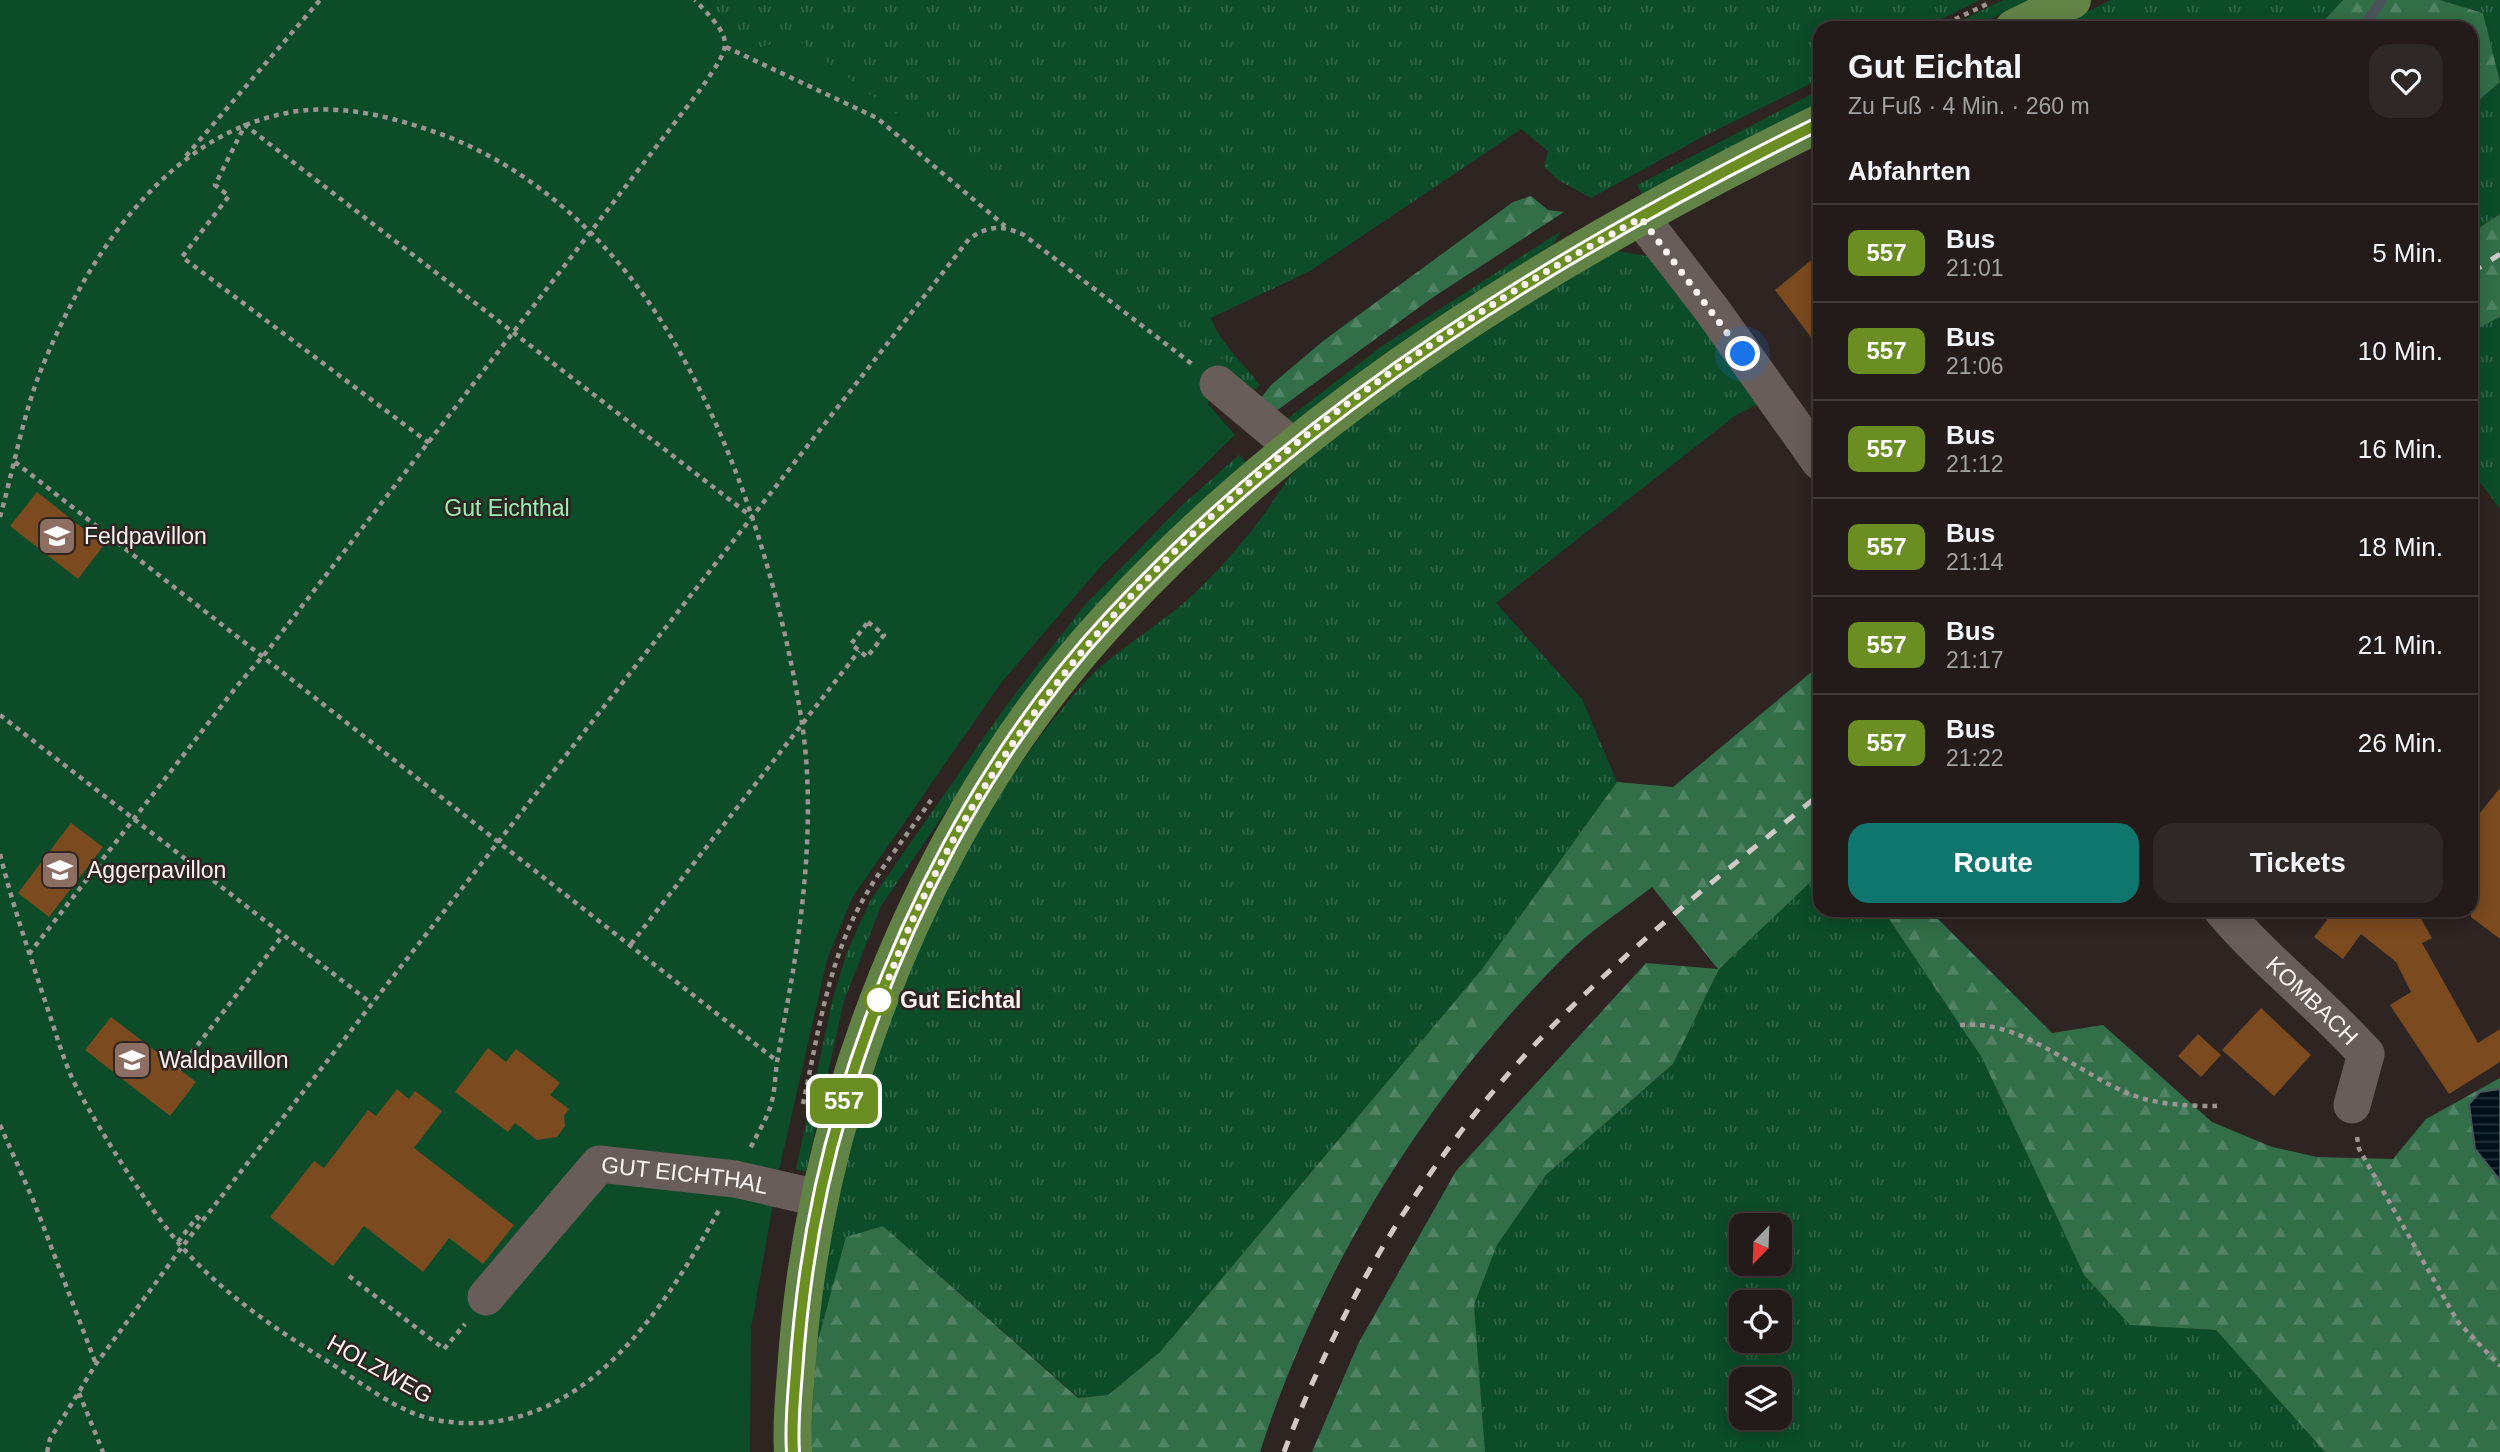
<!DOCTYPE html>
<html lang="de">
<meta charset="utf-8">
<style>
body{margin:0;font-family:Arial,sans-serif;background:#2e2826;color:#f1f3f6;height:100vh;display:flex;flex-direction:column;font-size:26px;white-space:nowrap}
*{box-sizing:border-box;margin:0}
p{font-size:23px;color:#a2a1a2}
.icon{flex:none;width:38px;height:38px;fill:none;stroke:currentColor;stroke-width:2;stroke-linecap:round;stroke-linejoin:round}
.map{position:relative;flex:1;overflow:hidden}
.panel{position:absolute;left:1813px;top:21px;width:665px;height:896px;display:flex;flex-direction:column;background:#221b19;border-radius:21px;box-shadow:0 4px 18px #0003,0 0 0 2px #3f3938}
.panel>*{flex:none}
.badge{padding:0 14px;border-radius:10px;font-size:24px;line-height:46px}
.needle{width:46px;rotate:203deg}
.controls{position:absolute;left:1729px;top:1213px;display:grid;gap:14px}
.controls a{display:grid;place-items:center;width:63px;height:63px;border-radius:14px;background:#221b19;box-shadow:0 4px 18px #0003,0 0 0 2px #3f3938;font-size:35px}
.you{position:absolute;width:35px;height:35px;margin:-18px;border:5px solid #fff;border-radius:50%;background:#1a73e8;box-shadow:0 0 0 10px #1a73e833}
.map>.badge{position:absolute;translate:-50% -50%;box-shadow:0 0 0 4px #fff}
h2{padding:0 35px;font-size:26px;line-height:63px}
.round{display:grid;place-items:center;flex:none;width:74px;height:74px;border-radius:21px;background:#2e2826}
.head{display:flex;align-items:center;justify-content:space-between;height:119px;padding:0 35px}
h1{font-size:33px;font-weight:700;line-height:52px}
.primary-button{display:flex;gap:14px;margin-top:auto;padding:14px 35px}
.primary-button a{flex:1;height:80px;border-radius:21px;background:#0f766e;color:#fff;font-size:28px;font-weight:700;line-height:80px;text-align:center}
.primary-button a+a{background:#2e2826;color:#f1f3f6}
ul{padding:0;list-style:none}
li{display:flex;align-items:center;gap:21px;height:98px;padding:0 35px;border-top:2px solid #3f3938}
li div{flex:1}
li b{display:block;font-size:26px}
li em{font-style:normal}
li .badge{min-width:77px;font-weight:700;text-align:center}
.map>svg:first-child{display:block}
.grass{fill:url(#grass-tufts);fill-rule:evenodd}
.forest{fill:url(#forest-firs)}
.green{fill:#0c4c29}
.water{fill:url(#water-rules);stroke:#4b545a;stroke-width:2}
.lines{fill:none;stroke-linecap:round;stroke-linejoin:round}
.stream{stroke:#4b545a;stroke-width:10}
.building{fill:#7b4b1f}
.path{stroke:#9d9592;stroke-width:4.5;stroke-dasharray:5 5;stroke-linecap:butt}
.minor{stroke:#695d59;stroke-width:37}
.major{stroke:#628346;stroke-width:38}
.rail{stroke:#d1c9c7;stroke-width:5;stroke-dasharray:12 12;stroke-linecap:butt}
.line-casing{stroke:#fff;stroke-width:16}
.line{stroke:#6b8e23;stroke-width:10}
.walk{stroke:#f9f2f0;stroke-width:7;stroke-dasharray:0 12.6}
.stop-dot{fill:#fff;stroke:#6b8e23;stroke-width:3.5}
.labels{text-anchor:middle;stroke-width:5;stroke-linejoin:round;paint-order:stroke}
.park-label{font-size:23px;fill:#99f0b5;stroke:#2e2421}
.poi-label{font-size:23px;fill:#f9f2f0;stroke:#2e2421;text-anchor:start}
.stop-label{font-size:23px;font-weight:bold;fill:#f9f2f0;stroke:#2e2421;text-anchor:start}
.street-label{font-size:23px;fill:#f9f2f0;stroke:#2e2421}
</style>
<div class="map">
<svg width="2500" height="1452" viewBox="0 0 2500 1452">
<defs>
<pattern id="grass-tufts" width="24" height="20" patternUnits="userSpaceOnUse" patternTransform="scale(1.75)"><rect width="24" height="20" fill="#0c4c29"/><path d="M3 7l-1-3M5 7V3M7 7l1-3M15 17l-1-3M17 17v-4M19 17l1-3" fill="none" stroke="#306648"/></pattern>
<pattern id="forest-firs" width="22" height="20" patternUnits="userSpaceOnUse" patternTransform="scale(1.75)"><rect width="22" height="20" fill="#326e48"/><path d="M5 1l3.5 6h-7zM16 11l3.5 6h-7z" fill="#508363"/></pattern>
<pattern id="water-rules" width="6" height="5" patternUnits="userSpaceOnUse" patternTransform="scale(1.75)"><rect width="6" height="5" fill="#00101a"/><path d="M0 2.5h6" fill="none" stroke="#26333c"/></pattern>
</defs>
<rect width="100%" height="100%" fill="#2e2421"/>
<!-- grass -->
<path class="grass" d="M705,0H1980L1923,28H1820V79L1704,136L1591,198L1558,180L1544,166L1548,151L1521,129L1310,271L1211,318C1220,343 1243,363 1260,385L1253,393L721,72L731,28Z
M2003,0H2029L1972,28H1946Z
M2111,0H2343L2317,28H2054Z
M2440,0H2500V214L2471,233V107L2500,82L2483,13Z
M1820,90V104L1643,196L1637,185Z
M1561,231L1549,251L1387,352L1288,430L1282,423L1382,346Z
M1617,251L1652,257L1764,401L1736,415L1496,603L1582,699L1617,782L1482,969L1160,1352L1108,1395L1079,1398L883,1226L816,1348C832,1122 932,853 1084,683C1112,652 1162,624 1195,593C1220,569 1244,541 1265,513C1276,498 1285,480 1299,467C1388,383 1512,313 1617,251Z
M2500,317V509L2471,470V332Z
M1239,455L1246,463L1158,542L1092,613L1016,709L881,906L844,1001L806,1172L796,1169L833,998L847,952L870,901L1008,703L1084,606L1179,508Z
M1820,873V910H1883L1982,1058L2084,1275L2130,1324L2216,1330L2325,1452H1485L1474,1305L1497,1245L1546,1175L1673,1064L1719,969ZM1741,1225H1780V1264H1741ZM1741,1302H1780V1340H1741ZM1741,1379H1780V1418H1741Z"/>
<!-- forest -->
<path class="forest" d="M2343,0H2440L2483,13L2500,82L2471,107V28H2317Z
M1531,196L1548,210L1564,212L1432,298L1272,414L1257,403L1271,385L1323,341L1513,202Z
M2500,214V317L2471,332V233Z
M1820,665V873L1719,969L1673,1064L1546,1175L1497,1245L1474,1305L1485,1452H1312L1358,1344L1456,1171L1646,963L1718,969L1652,887C1624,909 1591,930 1565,956C1427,1094 1320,1266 1260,1452H810L816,1348L846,1237L883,1226L1078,1398L1108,1395L1160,1352L1482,969L1617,782L1673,787Z
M1883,910H1929L2052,1033L2103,1025L2212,1122L2272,1147L2317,1157L2393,1159L2426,1119L2500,1078V1089L2475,1149L2500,1180V1452H2325L2216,1330L2130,1325L2084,1275L1982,1058Z"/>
<!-- green -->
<path class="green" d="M0,0H705L752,50L794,37L1231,365L1213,389L1208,404L1235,435L1102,565L1001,683L852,898L827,960L778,1175L751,1329L750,1452H0Z"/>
<!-- water -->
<path class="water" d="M2500,1089V1180L2475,1149L2469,1104L2480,1092Z"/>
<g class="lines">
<!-- stream -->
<path class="stream" d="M2362,28L2382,0"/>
</g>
<!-- building -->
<path class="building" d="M1820,253V349L1775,290Z
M37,492L104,545L78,579L10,526Z
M2500,788V939L2471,917V824Z
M71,823L103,847L49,917L18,893Z
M2331,910H2416L2432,938L2422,943L2478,1043L2500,1029V1062L2449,1094L2390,1005L2411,992L2396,962L2361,934L2343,959L2314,937L2333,912Z
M2261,1008L2311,1055L2274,1096L2222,1050Z
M111,1017L196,1082L170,1116L85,1050Z
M2198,1034L2221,1055L2201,1077L2178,1056Z
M488,1048L506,1062L516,1049L560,1083L550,1095L569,1109L564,1116L565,1126L557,1137L537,1140L515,1123L508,1132L455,1092Z
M397,1089L409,1099L415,1091L442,1111L414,1148L514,1225L483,1264L449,1238L423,1272L364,1226L333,1266L270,1217L314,1161L324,1168L368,1110L376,1116Z"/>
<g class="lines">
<!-- path -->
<path class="path" d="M1937,28L1987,4
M726,47L877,118L1005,226
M186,156L320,0
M429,443L182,257L229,196L215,185L245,125L752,517
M15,462L777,1061
M0,517C13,471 22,420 39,375C84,261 166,129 299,111C345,105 392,117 435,132C533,166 615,244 668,332C738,447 781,591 802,723C814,803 806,891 793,971C788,1001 782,1032 777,1062C775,1077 775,1093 770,1108C765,1122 756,1136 750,1149
M868,622L884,635L867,657L851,644Z
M0,715L371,1003
M0,854C13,907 31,958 48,1010C57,1036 65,1066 78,1090C104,1137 146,1205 181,1246C221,1292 275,1329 327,1361C359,1381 398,1413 436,1420C577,1445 661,1315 719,1210
M631,944L859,651
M29,954L237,686L269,649L700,90C732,43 736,43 695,0
M1960,1025C2021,1019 2073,1070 2127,1093C2156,1105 2187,1106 2217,1106
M179,1069L283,935
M803,1104C818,1035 828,960 864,898C883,864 909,833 931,800
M0,1125L34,1202L96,1364
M2357,1137L2359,1149L2458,1322L2500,1366
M178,1242L197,1217L202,1221
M349,1276L444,1349L465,1324
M79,1393L103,1452
M47,1452L50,1439L96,1364L182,1247L969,239C989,225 1002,225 1024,235L1192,364"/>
<!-- minor -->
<g class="minor">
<path d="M1641,218L1712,310L1820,462"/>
<path d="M1218,384L1293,447"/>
<path id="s1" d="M2222,910C2266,962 2320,1003 2366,1054L2352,1105"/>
<path id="s2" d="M486,1297L599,1164L735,1179L818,1198"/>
</g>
<!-- major -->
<path class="major" d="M2014,28L2072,0
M793,1452C791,1425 794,1398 796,1372C802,1278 818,1189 845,1099C897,924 986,752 1111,617C1307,404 1562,249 1820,123"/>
<!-- rail -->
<path class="rail" d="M2471,273L2500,254
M1284,1452C1342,1299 1428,1156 1542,1037C1627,948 1725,872 1820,794"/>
</g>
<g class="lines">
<defs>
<path id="line" d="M793,1452C791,1425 794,1398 796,1372C802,1281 816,1195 842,1108C895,929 984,754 1111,617C1308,404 1562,250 1820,123"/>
</defs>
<!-- line casing -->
<use href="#line" class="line-casing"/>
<!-- line -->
<use href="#line" class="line"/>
<!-- walk -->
<path class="walk" d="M879,1000C892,973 901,944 914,917C937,868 963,820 992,775C1146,532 1392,353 1641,218L1743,354"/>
</g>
<!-- icons -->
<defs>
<symbol id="school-square" viewBox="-11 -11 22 22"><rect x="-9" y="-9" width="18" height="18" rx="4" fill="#8d6e63" stroke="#2e2421"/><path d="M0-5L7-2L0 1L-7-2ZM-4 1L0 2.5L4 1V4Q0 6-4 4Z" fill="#fff"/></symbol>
</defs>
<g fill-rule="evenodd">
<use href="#school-square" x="35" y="514" width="44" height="44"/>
<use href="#school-square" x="38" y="848" width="44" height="44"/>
<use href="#school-square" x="110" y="1038" width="44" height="44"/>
</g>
<!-- markers -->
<circle class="stop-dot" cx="879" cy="1000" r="14"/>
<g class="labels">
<!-- park labels -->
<g class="park-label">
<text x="507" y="516">Gut Eichthal</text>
</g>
<!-- poi labels -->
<g class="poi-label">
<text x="84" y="544">Feldpavillon</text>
<text x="87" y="878">Aggerpavillon</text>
<text x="159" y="1068">Waldpavillon</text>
</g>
<!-- stop labels -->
<g class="stop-label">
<text x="900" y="1008">Gut Eichtal</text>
</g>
<!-- street labels -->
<g class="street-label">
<text dy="8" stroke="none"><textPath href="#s1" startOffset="128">KOMBACH</textPath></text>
<text dy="8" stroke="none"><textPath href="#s2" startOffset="261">GUT EICHTHAL</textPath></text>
<text transform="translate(380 1369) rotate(29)" y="8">HOLZWEG</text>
</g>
</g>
</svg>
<div class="controls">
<a><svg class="needle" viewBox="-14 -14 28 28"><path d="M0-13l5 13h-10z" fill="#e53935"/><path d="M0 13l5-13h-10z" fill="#a2a1a2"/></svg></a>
<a><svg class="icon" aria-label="locate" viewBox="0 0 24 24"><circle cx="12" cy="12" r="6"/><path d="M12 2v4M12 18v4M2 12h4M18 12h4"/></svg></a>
<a><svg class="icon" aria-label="layers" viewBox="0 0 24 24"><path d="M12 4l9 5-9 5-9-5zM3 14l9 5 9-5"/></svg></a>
</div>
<div class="you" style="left:1743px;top:354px"></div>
<b class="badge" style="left:844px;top:1101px;background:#6b8e23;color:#fff">557</b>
<section class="panel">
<div class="head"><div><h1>Gut Eichtal</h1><p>Zu Fuß · 4 Min. · 260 m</p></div><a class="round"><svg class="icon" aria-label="heart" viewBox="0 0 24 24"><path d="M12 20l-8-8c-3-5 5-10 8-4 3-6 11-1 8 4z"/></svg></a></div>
<h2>Abfahrten</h2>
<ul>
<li><span class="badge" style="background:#6b8e23;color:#fff">557</span><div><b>Bus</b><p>21:01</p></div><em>5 Min.</em></li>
<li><span class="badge" style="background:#6b8e23;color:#fff">557</span><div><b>Bus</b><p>21:06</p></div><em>10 Min.</em></li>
<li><span class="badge" style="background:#6b8e23;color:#fff">557</span><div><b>Bus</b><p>21:12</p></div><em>16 Min.</em></li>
<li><span class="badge" style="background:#6b8e23;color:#fff">557</span><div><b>Bus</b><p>21:14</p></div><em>18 Min.</em></li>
<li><span class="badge" style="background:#6b8e23;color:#fff">557</span><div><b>Bus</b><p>21:17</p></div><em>21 Min.</em></li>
<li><span class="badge" style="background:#6b8e23;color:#fff">557</span><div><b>Bus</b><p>21:22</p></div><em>26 Min.</em></li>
</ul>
<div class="primary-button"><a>Route</a><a>Tickets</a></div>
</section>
</div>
